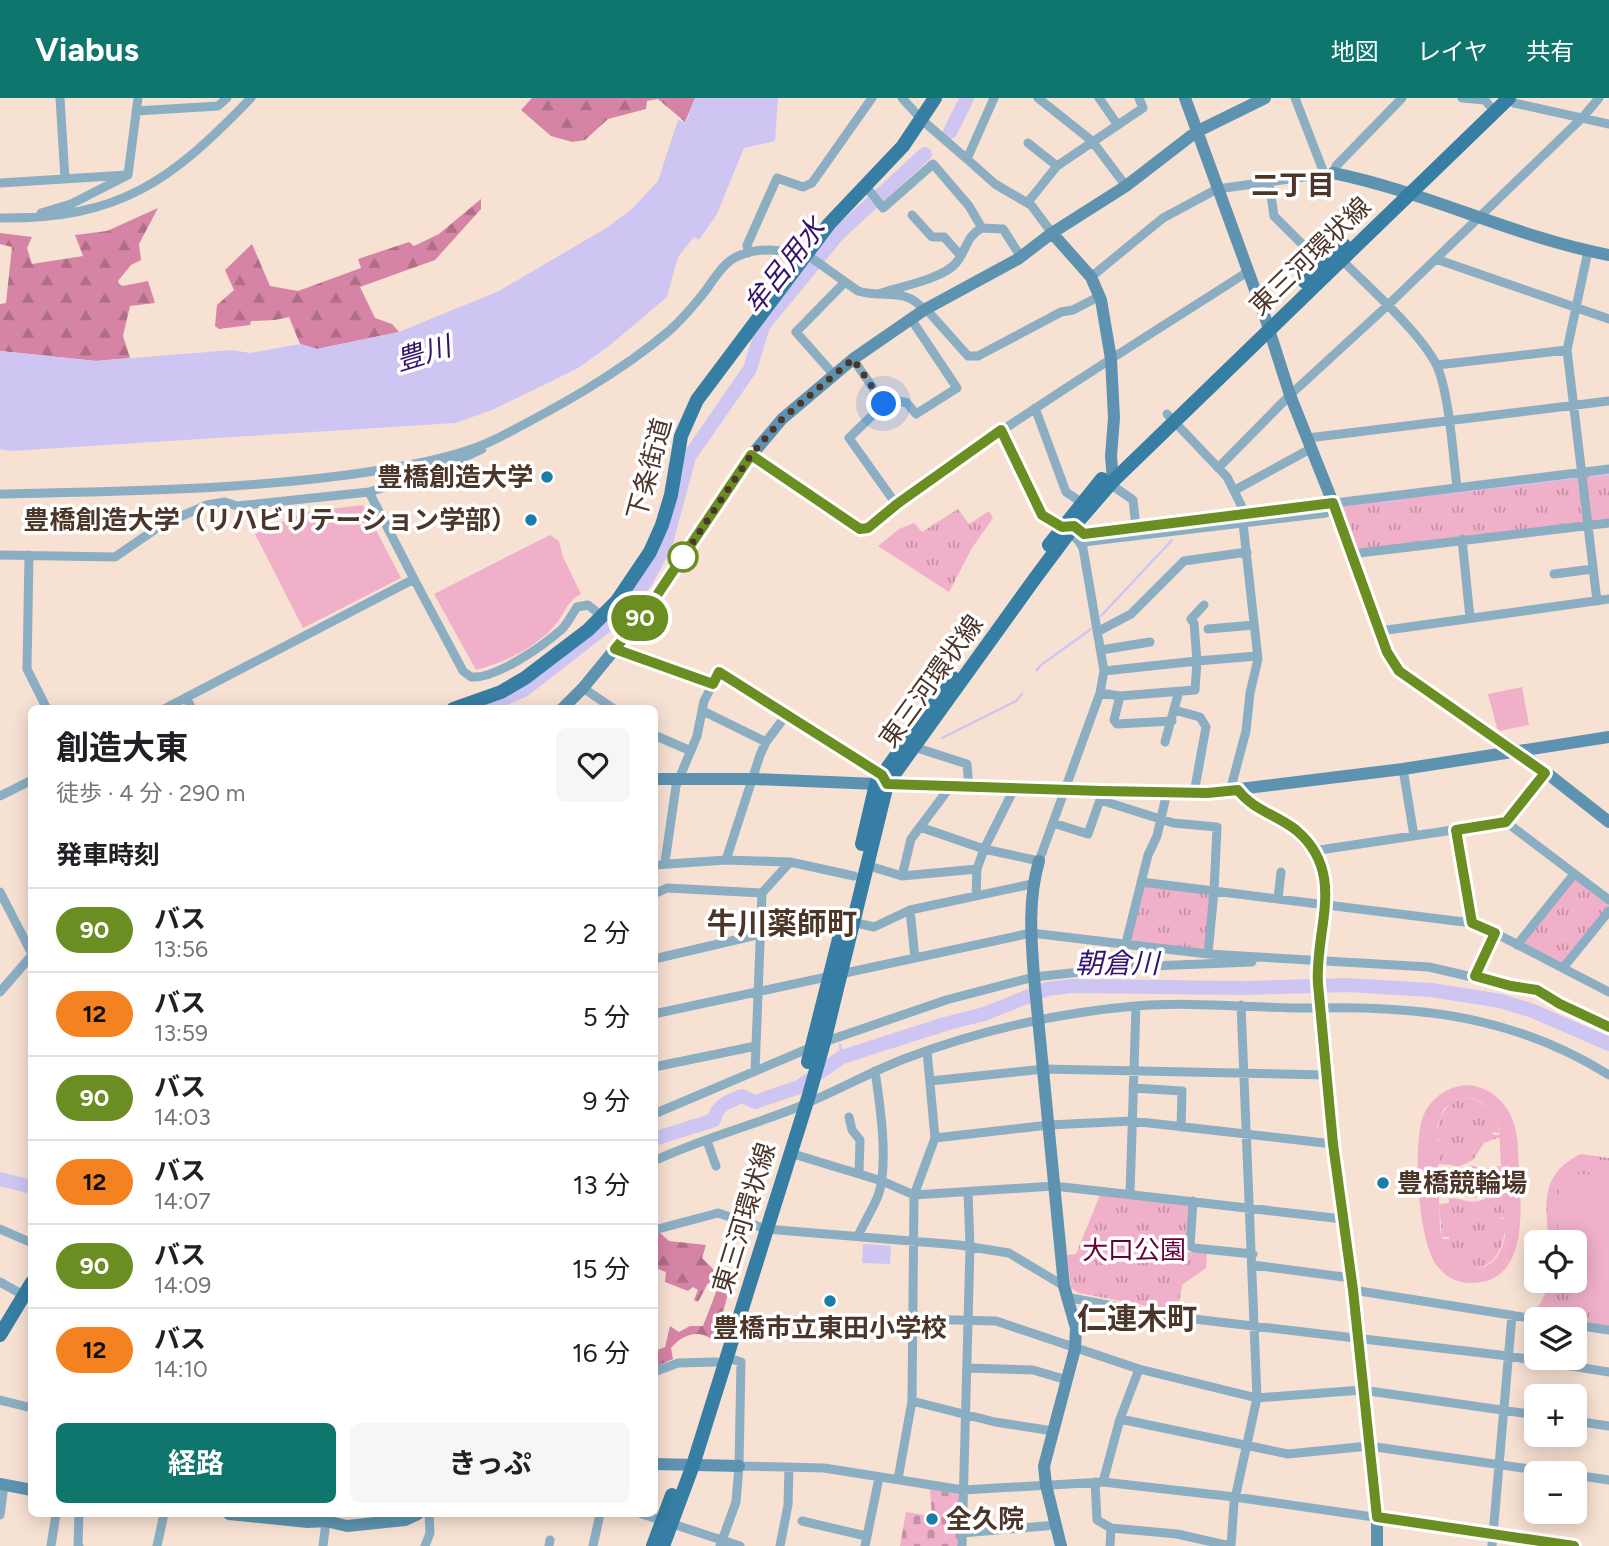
<!DOCTYPE html>
<html lang="ja">
<meta charset="utf-8">
<style>
body{margin:0;font-family:Figtree,"Noto Sans JP",sans-serif;background:#f6f6f6;color:#202124;height:100vh;display:flex;flex-direction:column;font-size:26px;white-space:nowrap}
*{box-sizing:border-box;margin:0}
p{font-size:23px;color:#757577}
.icon{flex:none;width:38px;height:38px;fill:none;stroke:currentColor;stroke-width:2;stroke-linecap:round;stroke-linejoin:round}
.map{position:relative;flex:1;overflow:hidden}
.side{position:absolute;left:28px;top:607px;width:630px;height:812px;display:flex;flex-direction:column;background:#fff;border-radius:10px;box-shadow:0 4px 18px #0003}
.side>*{flex:none}
.badge{padding:0 14px;border-radius:23px;font-size:24px;line-height:46px}
.tools{position:absolute;left:1524px;top:1132px;display:grid;gap:14px}
.tools a{display:grid;place-items:center;width:63px;height:63px;border-radius:10px;background:#fff;box-shadow:0 4px 18px #0003;font-size:35px}
.you{position:absolute;width:35px;height:35px;margin:-18px;border:5px solid #fff;border-radius:50%;background:#1a73e8;box-shadow:0 0 0 10px #1a73e833}
.map>.badge{position:absolute;translate:-50% -50%;box-shadow:0 0 0 4px #fff}
h2{padding:0 28px;font-size:26px;line-height:63px}
.round{display:grid;place-items:center;flex:none;width:74px;height:74px;border-radius:10px;background:#f6f6f6}
.head{display:flex;align-items:center;justify-content:space-between;height:119px;padding:0 28px}
h1{font-size:33px;font-weight:700;line-height:52px}
.primary-button{display:flex;gap:14px;margin-top:auto;padding:14px 28px}
.primary-button a{flex:1;height:80px;border-radius:10px;background:#0f766e;color:#fff;font-size:28px;font-weight:700;line-height:80px;text-align:center}
.primary-button a+a{background:#f6f6f6;color:#202124}
ul{padding:0;list-style:none}
li{display:flex;align-items:center;gap:21px;height:84px;padding:0 28px;border-top:2px solid #e0e0e0}
li div{flex:1}
li b{display:block;font-size:26px}
li em{font-style:normal}
li .badge{min-width:77px;font-weight:700;text-align:center}
header{display:flex;align-items:center;gap:42px;box-sizing:border-box;height:98px;padding:0 35px;background:#0f766e;color:#fff}
header strong{font-size:33px}
nav{display:flex;gap:38px;margin-inline-start:auto;font-size:24px}
.map>svg:first-child{display:block}
.grass{fill:url(#grass-tufts)}
.forest{fill:url(#forest-firs)}
.cemetery{fill:url(#cemetery-stones)}
.pitch{fill:#f0b0c9;fill-rule:evenodd}
.water{fill:#cec5f3}
.lines{fill:none;stroke-linecap:round;stroke-linejoin:round}
.stream{stroke:#cec5f3;stroke-width:2.5}
.river{stroke:#cec5f3;stroke-width:14}
.street{stroke:#8caec3;stroke-width:9}
.secondary{stroke:#5d93b0;stroke-width:12}
.primary{stroke:#367ea3;stroke-width:14}
.line-casing{stroke:#fff;stroke-width:16}
.line{stroke:#6b8e23;stroke-width:10}
.walk{stroke:#4c3629;stroke-width:7;stroke-dasharray:0 12.6}
.poi-dot{fill:#1a7ca8;stroke:#fff;stroke-width:2.5}
.stop-dot{fill:#fff;stroke:#6b8e23;stroke-width:3.5}
.labels{text-anchor:middle;stroke-width:7;stroke-linejoin:round;paint-order:stroke}
.street-label{font-size:26px;fill:#4c3629;stroke:#fff}
.poi-label{font-size:26px;font-weight:bold;fill:#4c3629;stroke:#fff;text-anchor:end}
.park-label{font-size:26px;fill:#65003a;stroke:#fff}
.neighbourhood-label{font-size:28px;font-weight:bold;fill:#4c3629;stroke:#fff}
.water-label{font-size:28px;font-style:italic;fill:#35146a;stroke:#fff}
.quarter-label{font-size:30px;font-weight:bold;fill:#4c3629;stroke:#fff}
</style>
<header>
<strong>Viabus</strong>
<nav><a>地図</a><a>レイヤ</a><a>共有</a></nav>
</header>
<div class="map">
<svg width="1609" height="1448" viewBox="0 0 1609 1448">
<defs>
<pattern id="grass-tufts" width="24" height="20" patternUnits="userSpaceOnUse" patternTransform="scale(1.75)"><rect width="24" height="20" fill="#f0b0c9"/><path d="M3 7l-1-3M5 7V3M7 7l1-3M15 17l-1-3M17 17v-4M19 17l1-3" fill="none" stroke="#c590a3"/></pattern>
<pattern id="forest-firs" width="22" height="20" patternUnits="userSpaceOnUse" patternTransform="scale(1.75)"><rect width="22" height="20" fill="#d584a5"/><path d="M5 1l3.5 6h-7zM16 11l3.5 6h-7z" fill="#af6d86"/></pattern>
<pattern id="cemetery-stones" width="16" height="16" patternUnits="userSpaceOnUse" patternTransform="scale(1.75)"><rect width="16" height="16" fill="#f0b0c9"/><path d="M2 7V4a2 2 0 0 1 4 0v3zM10 15v-3a2 2 0 0 1 4 0v3z" fill="#c590a3"/></pattern>
</defs>
<rect width="100%" height="100%" fill="#f7e1d3"/>
<!-- grass -->
<path class="grass" d="M1609,371V425L1351,456L1333,405Z
M958,411L969,426L989,413L993,420L972,450L949,494L878,448L899,431L914,425L922,434Z
M1574,776L1609,802V813L1563,870L1517,847Z
M1143,787L1210,796L1205,852L1130,843Z
M1461,1000C1484,1000 1497,1013 1499,1035L1493,1034V1037H1500V1039L1484,1045L1473,1062L1454,1071L1453,1067L1437,1066L1436,1043L1443,1042H1436C1438,1021 1442,1009 1461,1000Z
M1581,1056L1609,1060V1228L1537,1217L1535,1215L1552,1183H1575V1144H1549C1545,1105 1540,1076 1581,1056Z
M1456 1084a16 16 0 1 1 32 0a16 16 0 1 1-32 0Z
M1500,1068L1505,1120H1498L1505,1121C1508,1175 1457,1191 1442,1141H1449V1139H1442L1439,1106L1449,1105V1100C1462,1099 1471,1108 1484,1101C1494,1091 1494,1082 1488,1070Z
M1100,1097L1188,1107L1185,1154L1207,1155L1206,1170L1182,1187L1178,1214L1079,1195L1071,1190L1067,1157L1076,1156Z"/>
<!-- forest -->
<path class="forest" d="M532,0H695L685,24L658,1L647,3L646,11L608,21L585,42L572,44L551,38L521,12Z
M481,101V111L435,162L360,189L375,220L392,226L399,234L317,251L300,246L289,219L275,222L251,223L250,227L219,231L215,228L217,207L234,192L225,172L252,146L270,188L298,193L361,170L358,161L409,144L414,148L439,136Z
M158,110L139,146L141,162L131,167L118,183L119,186L123,188L148,183L155,205L130,208L123,238L130,260L96,263L0,253V206L6,205L12,149L0,146V135L32,139L27,150L32,166L83,158L75,137L107,133Z
M659,1134L669,1143L706,1147L702,1160L717,1175L732,1181L715,1244C700,1230 683,1236 671,1250L673,1261L655,1269V1253L665,1249L670,1228L679,1234L690,1228H703L718,1189L708,1185L698,1204L694,1202L698,1192L693,1189L688,1193L665,1184L666,1174L655,1170V1136Z"/>
<!-- cemetery -->
<path class="cemetery" d="M930,1391L958,1396L960,1400L959,1448H900L906,1414L932,1418Z"/>
<!-- pitch -->
<path class="pitch" d="M363,407L401,480L303,530L255,436L306,414Z
M550,437L559,443L563,459L581,496C567,503 566,513 557,525C537,549 506,564 476,572L434,496Z
M1522,589L1529,627L1500,633L1497,630L1488,596Z
M1468,987C1487,989 1501,999 1510,1016C1519,1033 1518,1055 1519,1074C1521,1112 1529,1186 1470,1185C1457,1185 1446,1179 1438,1169C1418,1148 1411,1040 1425,1014C1434,997 1450,988 1468,987ZM1461,1000C1483,999 1493,1010 1499,1031L1505,1138C1496,1187 1447,1178 1440,1130L1437,1028L1444,1011Z
M1572,1076L1609,1077V1206C1590,1204 1573,1202 1565,1183H1575V1144H1560L1558,1129L1559,1089Z"/>
<!-- water -->
<path class="water" d="M695,0H778L775,43L744,50L717,116L699,142L694,139L678,159L667,199L609,248L578,270L546,286L492,312L455,325L11,353L0,351V253L96,263L232,252L250,255L300,246L317,251L399,234L499,193L608,129L633,110L658,83L678,22L686,24Z
M863,1146L891,1148L890,1166L862,1165Z"/>
<g class="lines">
<!-- stream -->
<path class="stream" d="M1591,378L1609,376
M1424,398L1574,380
M1382,404L1400,401
M1101,518L1172,442
M1037,572L1041,567L1091,531
M942,640L1016,603L1022,596
M840,947L842,959"/>
<!-- river -->
<path class="river" d="M950,34L967,0
M480,611L524,592L619,518L646,483L665,448L689,359L750,271L763,228L839,135L925,56
M654,1041L714,1022C717,1007 729,1003 742,998L755,1004L799,989L842,959L945,926L984,916L1047,891L1072,888L1244,890L1348,887L1431,892L1501,903L1533,913L1609,946
M0,1081L32,1089"/>
<!-- street -->
<path class="street" d="M60,0L65,81
M902,0L922,22L967,61
M994,0L967,61L995,86L1031,107L1052,135
M1038,0L1092,43L1126,88
M1099,0L1117,26
M1295,0L1324,75
M1462,0L1485,2L1489,7
M1509,1L1514,5L1609,26
M136,13L218,8L227,0
M1028,45L1057,68
M1269,83L1274,118L1323,167
M0,85L127,77
M865,87L883,110L933,66L969,108L982,130C966,138 967,152 956,165C943,181 898,189 878,196
M1028,104L1057,68L1143,10L1139,0
M41,115L71,106L128,77L138,0
M912,117L932,139H944L961,158
M0,120C120,121 170,84 251,0
M982,130L1003,131L1021,159
M1588,153L1567,252L1597,503
M748,155L747,147L777,80L803,89L812,85L872,0
M806,156L858,193C883,201 905,188 924,212
M1436,161L1609,221
M1342,162C1369,190 1419,233 1436,266C1449,292 1453,358 1457,389
M1091,179L1163,120L1217,91L1333,75L1336,68L1402,0
M926,211L968,258H978L1061,214L1073,212L1100,198
M853,261L884,306L849,340L896,406
M1437,267L1567,252
M834,277L796,234L845,184
M882,302L886,300L907,305L916,316L957,290L911,221
M1035,310L1066,394L1081,404
M1167,316L1227,379L1241,407L1258,561L1250,595L1246,633L1230,693
M1001,332L1042,417L1062,429L1078,442L1083,450
M1308,340L1609,303
M751,357L860,431C874,429 915,394 929,383C1033,309 1141,242 1249,173
M1218,370L1290,297L1387,208L1583,19L1599,0
M1113,383L1116,390L1133,402L1136,429
M1235,392L1312,350
M369,394L436,373L482,351
M0,396C127,393 256,392 381,372C417,366 465,357 498,340C558,309 618,276 669,233C679,224 689,213 698,202C710,189 720,167 736,159C756,149 784,150 803,160
M1084,436L1609,371
M1462,441L1470,520
M1083,444L1326,415L1333,405
M1351,456L1609,425
M0,457L115,459L163,426L207,407L225,404L237,408L369,394L414,481
M29,457L27,571L47,611
M1554,476L1593,471
M1208,531L1254,527
M1380,533L1609,501
M1097,534L1131,516L1184,463L1247,454
M616,551L713,587
M1101,552L1150,544
M1104,573L1197,563L1194,525L1191,521L1204,507
M583,590L614,611
M1100,595L1120,598L1195,592L1197,563L1257,558
M1120,598L1114,622L1117,626L1172,623
M186,599L192,611
M164,611L414,481L463,573L471,579C496,581 543,548 562,531C568,525 572,516 577,509L588,507L603,519
M1174,612L1200,619L1206,629L1194,695
M703,613L766,644
M654,637L691,653
M1165,644L1179,593
M914,649L967,666L969,690
M1403,671L1414,738
M1102,693L1100,702L1173,725L1217,729L1214,793L1472,825L1495,835L1609,894
M0,698L32,682
M1506,724L1609,802
M1053,725L1088,736L1100,702
M920,729L984,751L1039,763L1100,595L1104,573L1083,450L1084,436L1080,433
M1456,732L1472,825
M1313,753L1506,724L1545,675
M726,762L760,657L766,644L787,616
M665,764L676,688L697,638L704,603L719,574L882,677L885,682
M654,767L726,762L790,764L854,778
M866,767L902,778L977,771
M902,778L911,741L950,689
M1141,784L1214,793L1208,856
M0,794L32,856
M654,796L667,790L762,795L790,764
M976,798L977,771L984,751L1014,691
M1278,801L1281,774
M910,812L915,860
M852,824L874,829L910,812L1032,786
M1126,845L1148,757L1157,738L1167,694
M1517,847L1574,776
M654,861L761,836
M1563,870L1609,813
M1475,879L1495,835
M0,894L32,857
M654,916L1031,835L1208,856L1429,869L1511,888L1537,892L1560,906L1609,929
M824,944L946,902L1034,879L1127,869L1252,864
M654,969L756,948
M755,973L762,795
M930,983L1044,971L1326,977
M1133,990L1182,993L1181,1029
M654,1016L812,949
M849,1019L852,1032L860,1042L859,1076
M935,1040L1049,1027L1132,1023L1333,1046
M707,1043L716,1068
M790,1055L882,1083L914,1097L1054,1088L1343,1121
M654,1063C698,1042 747,1029 793,1011C831,996 866,976 904,961C978,933 1056,915 1135,908C1197,903 1259,911 1320,910C1425,908 1518,920 1609,977
M1130,1096L1136,908
M1193,1103L1190,1148L1194,1150L1253,1156
M0,1131L32,1145
M654,1132L718,1115L766,1131L959,1147L1009,1155L1064,1188
M858,1138C864,1125 872,1112 878,1098C889,1067 880,1006 875,973
M1253,1167L1351,1180
M0,1184L23,1197
M1353,1192L1542,1222
M1066,1199L1160,1217L1508,1258L1609,1274
M914,1221L996,1223L1139,1271L1257,1300L1362,1292L1536,1317
M1575,1227L1609,1232
M967,1270L1033,1272L1067,1282
M654,1274L678,1265L716,1264
M0,1302L32,1310
M912,1303L995,1324L1053,1333
M1120,1321L1288,1356L1369,1348L1565,1376
M1575,1323L1609,1328
M739,1368L824,1370L963,1392L1103,1384L1235,1399L1574,1448
M1575,1377L1609,1382
M898,1381L912,1303L914,1097L935,1040L927,953
M1095,1384L1097,1422L1111,1430L1177,1436L1230,1448
M1103,1384L1120,1321L1139,1271
M79,1416L78,1448H79
M642,1416L740,1448
M0,1417L4,1387
M802,1423L866,1438
M962,1435L1056,1427
M51,1448L56,1416
M157,1448L164,1416
M323,1448L327,1416
M425,1448L430,1435L429,1416
M549,1448L550,1442
M593,1448L600,1416
M720,1448L736,1404L739,1368L741,1264L726,1259
M780,1448L788,1407L789,1369
M865,1448L879,1380
M962,1448L970,1149L968,1094
M1110,1448L1111,1430
M1231,1448L1234,1405L1257,1300L1241,907
M1492,1448L1512,1217"/>
<!-- secondary -->
<path class="secondary" d="M1185,0L1266,222L1290,297L1333,405L1387,554L1399,573L1529,661L1609,724
M1333,75C1427,94 1514,139 1609,157
M1052,135L1091,179L1101,202L1111,261L1114,320L1111,358L1113,383
M562,611L583,590L647,512L712,418L739,372L782,321L853,261L924,212L1018,161L1052,135L1126,88L1196,34L1265,0
M654,681H754L950,689L1207,695L1403,671L1609,639
M1238,692L1247,704L1295,732L1313,753L1324,779L1327,806L1317,867L1320,905L1333,1046L1353,1192L1377,1419V1448
M1039,763C1028,801 1031,839 1034,879L1064,1188L1076,1230L1075,1251L1044,1368L1046,1387L1061,1448
M654,1366L739,1368
M0,1386L32,1392
M229,1416L308,1424L326,1423L347,1428L405,1422L418,1416"/>
<!-- primary -->
<path class="primary" d="M1305,184L1344,147
M1049,447L1102,381
M453,611L501,594L525,580L588,532L617,503L650,454L662,427L671,397L681,338L697,302L829,126L903,48L935,0
M862,746L876,686L952,579
M808,964L839,841
M0,1237L32,1184
M653,1448L672,1397
M663,1448L693,1367L809,997L824,944L887,686L1036,479L1074,428L1113,383L1509,0"/>
</g>
<g class="lines">
<defs>
<path id="line" d="M1574,1448L1377,1419L1353,1192L1333,1046L1318,886C1314,832 1348,776 1296,732C1277,717 1253,712 1238,692L1207,695L1102,693L887,686L882,677L719,574L713,586L615,551L647,512L751,357L860,431L868,430L897,406L1001,332L1042,417L1062,429L1074,428L1084,436L1333,405L1387,554L1399,573L1545,675L1506,724L1456,732L1472,825L1495,835L1475,878L1511,888L1537,892L1560,906L1609,929"/>
</defs>
<!-- line casing -->
<use href="#line" class="line-casing"/>
<!-- line -->
<use href="#line" class="line"/>
<!-- walk -->
<path class="walk" d="M683,459L681,462L751,357L782,321L853,261L884,306"/>
</g>
<!-- markers -->
<g class="poi-dot">
<circle cx="547" cy="379" r="7"/>
<circle cx="531" cy="422" r="7"/>
<circle cx="1383" cy="1085" r="7"/>
<circle cx="830" cy="1203" r="7"/>
<circle cx="932" cy="1421" r="7"/>
</g>
<circle class="stop-dot" cx="683" cy="459" r="14"/>
<g class="labels">
<!-- street labels -->
<g class="street-label">
<text transform="translate(1310 158) rotate(-44)" y="9">東三河環状線</text>
<text transform="translate(649 371) rotate(-75)" y="9">下条街道</text>
<text transform="translate(931 583) rotate(-54)" y="9">東三河環状線</text>
<text transform="translate(744 1120) rotate(-73)" y="9">東三河環状線</text>
</g>
<!-- poi labels -->
<g class="poi-label">
<text x="533" y="388">豊橋創造大学</text>
<text x="517" y="431">豊橋創造大学（リハビリテーション学部）</text>
<text x="1397" y="1094" text-anchor="start">豊橋競輪場</text>
<text x="830" y="1239" text-anchor="middle">豊橋市立東田小学校</text>
<text x="946" y="1430" text-anchor="start">全久院</text>
</g>
<!-- park labels -->
<g class="park-label">
<text x="1134" y="1161">大口公園</text>
</g>
<!-- neighbourhood labels -->
<g class="neighbourhood-label">
<text x="1293" y="97">二丁目</text>
</g>
<!-- water labels -->
<g class="water-label">
<text transform="translate(784 168) rotate(-52)" y="10">牟呂用水</text>
<text transform="translate(423 255) rotate(-17)" y="10">豊川</text>
<text x="1117" y="875">朝倉川</text>
</g>
<!-- quarter labels -->
<g class="quarter-label">
<text x="782" y="836">牛川薬師町</text>
<text x="1137" y="1231">仁連木町</text>
</g>
</g>
</svg>
<div class="tools">
<a><svg class="icon" aria-label="locate" viewBox="0 0 24 24"><circle cx="12" cy="12" r="6"/><path d="M12 2v4M12 18v4M2 12h4M18 12h4"/></svg></a>
<a><svg class="icon" aria-label="layers" viewBox="0 0 24 24"><path d="M12 4l9 5-9 5-9-5zM3 14l9 5 9-5"/></svg></a>
<a>+</a>
<a>−</a>
</div>
<div class="you" style="left:884px;top:306px"></div>
<b class="badge" style="left:640px;top:520px;background:#6b8e23;color:#fff">90</b>
<section class="side">
<div class="head"><div><h1>創造大東</h1><p>徒歩 · 4 分 · 290 m</p></div><a class="round"><svg class="icon" aria-label="heart" viewBox="0 0 24 24"><path d="M12 20l-8-8c-3-5 5-10 8-4 3-6 11-1 8 4z"/></svg></a></div>
<h2>発車時刻</h2>
<ul>
<li><span class="badge" style="background:#6b8e23;color:#fff">90</span><div><b>バス</b><p>13:56</p></div><em>2 分</em></li>
<li><span class="badge" style="background:#f58220;color:#111">12</span><div><b>バス</b><p>13:59</p></div><em>5 分</em></li>
<li><span class="badge" style="background:#6b8e23;color:#fff">90</span><div><b>バス</b><p>14:03</p></div><em>9 分</em></li>
<li><span class="badge" style="background:#f58220;color:#111">12</span><div><b>バス</b><p>14:07</p></div><em>13 分</em></li>
<li><span class="badge" style="background:#6b8e23;color:#fff">90</span><div><b>バス</b><p>14:09</p></div><em>15 分</em></li>
<li><span class="badge" style="background:#f58220;color:#111">12</span><div><b>バス</b><p>14:10</p></div><em>16 分</em></li>
</ul>
<div class="primary-button"><a>経路</a><a>きっぷ</a></div>
</section>
</div>
